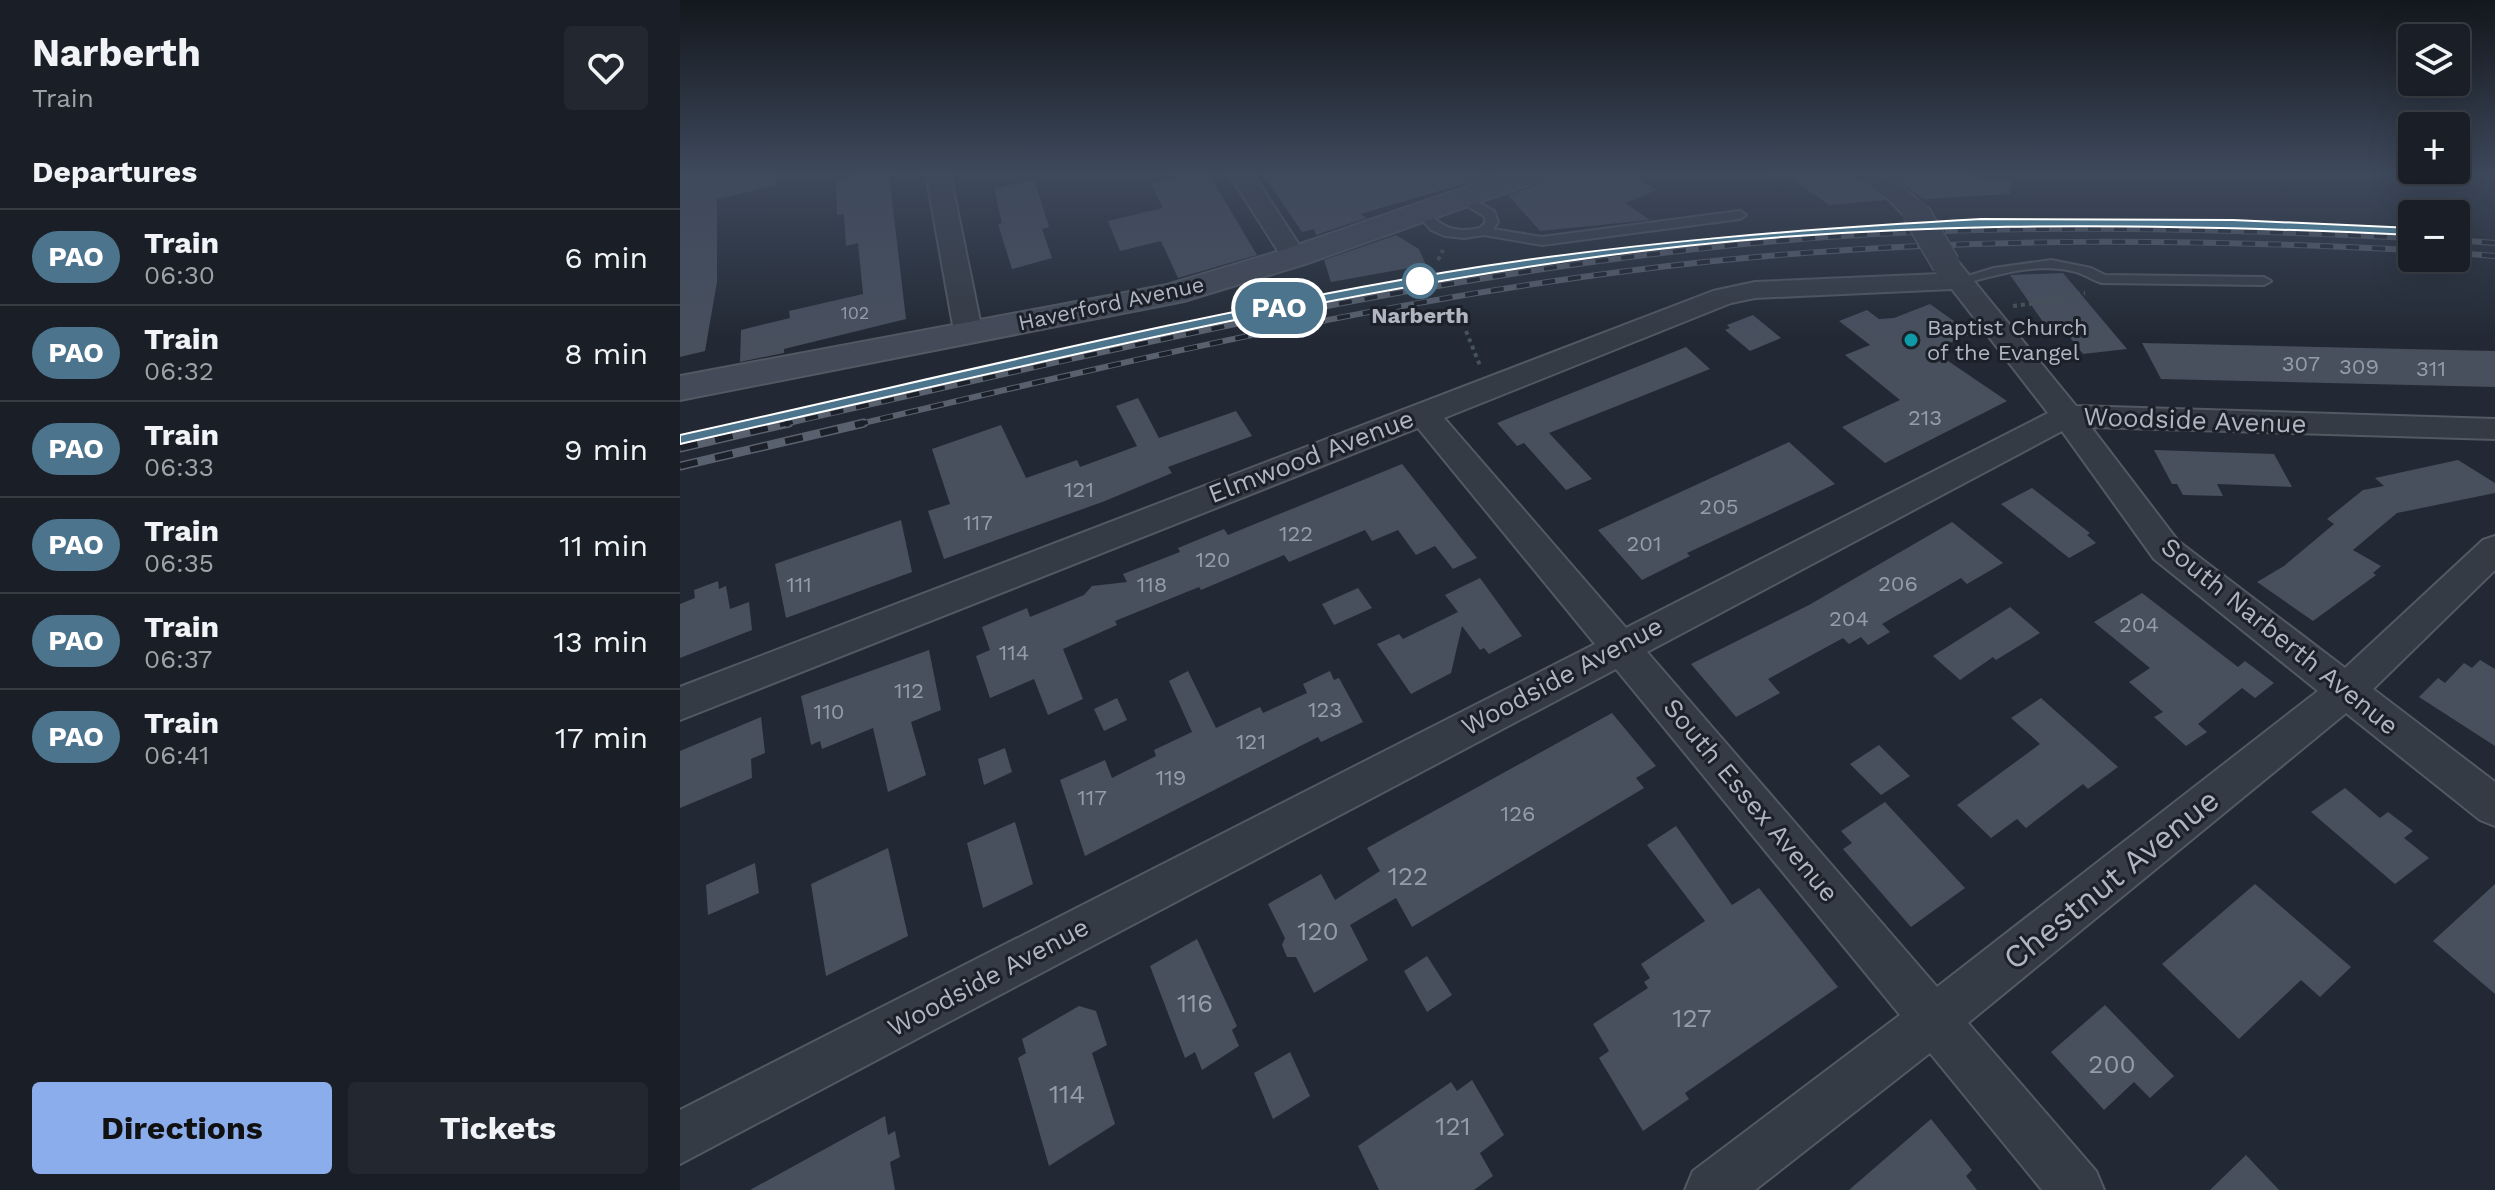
<!DOCTYPE html>
<meta charset="utf-8">
<style>
body{margin:0;font-family:"Work Sans",sans-serif;background:#23272f;color:#f1f3f6;height:100vh;display:flex;flex-direction:column;font-size:30px;white-space:nowrap}
*{box-sizing:border-box;margin:0}
p{font-size:26px;color:#9fa2a7}
.icon{flex:none;width:44px;height:44px;fill:none;stroke:currentColor;stroke-width:2;stroke-linecap:round;stroke-linejoin:round}
.map{position:relative;flex:1;overflow:hidden}
.sheet{display:flex;flex-direction:column;background:#1a1f27;width:680px}
.sheet>*{flex:none}
.badge{padding:0 16px;border-radius:26px;font-size:28px;line-height:52px}
.controls{position:absolute;left:1718px;top:24px;display:grid;gap:16px}
.controls a{display:grid;place-items:center;width:72px;height:72px;border-radius:8px;background:#1a1f27;box-shadow:0 8px 32px #0002,0 0 0 2px #383d44;font-size:40px}
.map>.badge{position:absolute;translate:-50% -50%;box-shadow:0 0 0 4px #fff}
h2{padding:0 32px;font-size:30px;line-height:72px}
.round{display:grid;place-items:center;flex:none;width:84px;height:84px;border-radius:8px;background:#23272f}
.head{display:flex;align-items:center;justify-content:space-between;height:136px;padding:0 32px}
h1{font-size:38px;font-weight:700;line-height:60px}
.cta{display:flex;gap:16px;margin-top:auto;padding:16px 32px}
.cta a{flex:1;height:92px;border-radius:8px;background:#8badeb;color:#111;font-size:32px;font-weight:700;line-height:92px;text-align:center}
.cta a+a{background:#23272f;color:#f1f3f6}
ul{padding:0;list-style:none}
li{display:flex;align-items:center;gap:24px;height:96px;padding:0 32px;border-top:2px solid #383d44}
li div{flex:1}
li b{display:block;font-size:30px}
li em{font-style:normal}
li .badge{min-width:88px;font-weight:700;text-align:center}
main{display:flex;flex:1;min-height:0}
.map>svg:first-child{display:block}
.building{fill:#48505e}
.lines{fill:none;stroke-linecap:round;stroke-linejoin:round}
.lane-casing{stroke:#525963;stroke-width:4}
.street-casing{stroke:#525963;stroke-width:4}
.secondary-casing{stroke:#525963;stroke-width:4}
.path{stroke:#455457;stroke-width:4;stroke-dasharray:4 4;stroke-linecap:butt}
.lane{fill:#353b45;fill-rule:evenodd}
.street{fill:#353b45;fill-rule:evenodd}
.secondary{fill:#444a58;fill-rule:evenodd}
.rail-far1-casing{stroke:#59616e;stroke-width:6}
.rail-casing{stroke:#59616e;stroke-width:9}
.rail-far1{stroke:#1b2029;stroke-width:4;stroke-dasharray:13;stroke-linecap:butt}
.rail{stroke:#1b2029;stroke-width:6;stroke-dasharray:18;stroke-linecap:butt}
.street-bridge-casing{stroke:#525963;stroke-width:30;stroke-linecap:butt}
.street-bridge{stroke:#353b45;stroke-width:27}
.line{fill:#4c748c;stroke:#fff;stroke-width:2}
.stop-dot{fill:#fff;stroke:#4c748c;stroke-width:4}
.culture-dot{fill:#0f9aa8;stroke:#1b2029;stroke-width:3}
.labels{text-anchor:middle;stroke-width:6;stroke-linejoin:round;paint-order:stroke}
.far-number-label{font-size:18px;fill:#959ca9}
.far-street-label{font-size:22px;fill:#afb6c2;stroke:#1b2029}
.far-stop-label{font-size:22px;font-weight:bold;fill:#afb6c2;stroke:#1b2029}
.far-poi-label{font-size:22px;fill:#afb6c2;stroke:#1b2029;text-anchor:start}
.number-label{font-size:22px;fill:#959ca9}
.street-label{font-size:26px;fill:#afb6c2;stroke:#1b2029}
.near-number-label{font-size:26px;fill:#959ca9}
.near-street-label{font-size:32px;fill:#afb6c2;stroke:#1b2029}
</style>
<main>
<section class="sheet">
<div class="head"><div><h1>Narberth</h1><p>Train</p></div><a class="round"><svg class="icon" aria-label="heart" viewBox="0 0 24 24"><path d="M12 20l-8-8c-3-5 5-10 8-4 3-6 11-1 8 4z"/></svg></a></div>
<h2>Departures</h2>
<ul>
<li><span class="badge" style="background:#4c748c;color:#fff">PAO</span><div><b>Train</b><p>06:30</p></div><em>6 min</em></li>
<li><span class="badge" style="background:#4c748c;color:#fff">PAO</span><div><b>Train</b><p>06:32</p></div><em>8 min</em></li>
<li><span class="badge" style="background:#4c748c;color:#fff">PAO</span><div><b>Train</b><p>06:33</p></div><em>9 min</em></li>
<li><span class="badge" style="background:#4c748c;color:#fff">PAO</span><div><b>Train</b><p>06:35</p></div><em>11 min</em></li>
<li><span class="badge" style="background:#4c748c;color:#fff">PAO</span><div><b>Train</b><p>06:37</p></div><em>13 min</em></li>
<li><span class="badge" style="background:#4c748c;color:#fff">PAO</span><div><b>Train</b><p>06:41</p></div><em>17 min</em></li>
</ul>
<div class="cta"><a>Directions</a><a>Tickets</a></div>
</section>
<div class="map">
<svg width="1815" height="1190" viewBox="0 0 1815 1190">
<rect width="100%" height="100%" fill="#222934"/>
<!-- building -->
<path class="building" d="M0,174H96L97,185L37,199V282L25,351L0,357Z
M184,174H209L226,319L104,349V353L60,362L61,330L110,318L109,311L183,294L178,243L166,246L164,214L157,215L156,180Z
M493,174H529L577,255L498,278L481,241L440,251L428,221L483,208L471,184L495,178Z
M583,174H797V180L680,214L687,218L636,235L634,229L622,232Z
M868,174H952L977,190L945,203L970,220L860,231L828,195L862,183Z
M1105,174H1169L1205,200L1149,205Z
M1198,174H1269L1331,181L1330,194L1244,199L1216,180Z
M354,180L369,227L362,229L372,258L332,269L318,224L322,223L314,189Z
M716,235L739,249L746,265L651,282L644,260Z
M1383,273L1447,349L1403,354L1380,325L1366,326L1330,275Z
M1250,304L1292,334L1252,350L1327,401L1205,463L1162,427L1220,400L1165,355L1190,345L1159,321L1187,310L1199,319L1214,318Z
M1073,315L1101,338L1070,351L1045,330L1050,328L1047,325Z
M1462,343L1815,351V387L1481,379Z
M1006,347L1030,369L869,433L912,479L886,490L844,443L837,446L817,423Z
M458,398L479,438L556,411L572,436L488,467L492,473L425,501L264,559L248,511L270,504L252,449L321,425L346,478L397,460L400,467L457,446L436,406Z
M1109,442L1155,484L1007,553L1010,556L962,580L918,530Z
M1474,450L1594,454L1612,487L1537,484L1543,496L1503,495L1497,484H1492Z
M1778,460L1815,483V493L1717,513L1673,550L1701,566L1693,573L1696,575L1633,621L1577,582L1604,566L1654,524L1647,519L1683,490L1704,486L1695,478Z
M722,464L797,558L773,569L755,546L736,555L718,530L692,541L685,530L609,562L604,555L521,590L519,587L435,621L437,625L383,649L403,699L368,715L354,679L310,698L296,656L310,650L302,627L347,608L350,617L404,595L412,586L447,582L443,574L500,552L498,548L544,529L548,535Z
M1352,488L1410,533L1407,535L1416,543L1389,558L1321,504Z
M221,520L232,572L106,618L95,564Z
M1272,522L1323,563L1287,584L1281,578L1202,624L1210,632L1188,645L1181,637L1169,644L1163,638L1088,679L1100,693L1056,717L1011,664L1129,605Z
M800,578L842,636L809,654L804,648L800,650L782,626L771,673L731,694L697,644L719,634L723,639L778,612L765,595Z
M38,581L39,589L46,586L50,609L69,602L72,630L0,658V604L15,598L14,590Z
M678,588L692,608L654,625L642,604Z
M1462,593L1558,667L1565,661L1594,683L1575,698L1562,688L1518,724L1527,732L1506,746L1474,717L1483,712L1449,682L1470,668L1414,622Z
M1330,607L1360,633L1316,660L1313,657L1280,680L1253,656Z
M249,650L261,710L231,722L246,775L208,792L193,728L142,749L140,741L131,745L121,696Z
M1800,660L1815,669V746L1739,697L1758,678L1765,683L1784,663L1792,668Z
M508,671L536,728L580,707L583,713L627,693L623,684L650,671L654,680L659,678L683,722L641,742L638,737L405,856L380,780L425,760L432,778L476,756L474,750L512,732L489,681Z
M437,698L447,720L424,731L414,709Z
M1361,698L1438,767L1408,789L1403,784L1346,828L1337,819L1311,838L1277,805L1360,744L1331,718Z
M932,713L976,766L956,778L964,788L732,927L716,898L670,925L688,960L634,993L616,957H607L602,945L605,938L588,904L641,874L655,900L700,871L687,848Z
M81,717L85,753L71,759L72,778L0,808V751Z
M1199,745L1230,776L1201,795L1170,764Z
M325,748L332,772L304,785L298,759Z
M1665,788L1700,818L1708,812L1733,831L1724,838L1749,858L1715,884L1631,812Z
M1205,802L1285,888L1231,927L1163,849L1172,843L1161,831Z
M335,822L353,884L303,908L287,843Z
M996,826L1052,905L1079,888L1158,987L1005,1093L1009,1099L963,1131L919,1058L929,1051L913,1024L968,988L964,982L970,978L961,964L1025,921L967,845Z
M208,848L228,936L146,976L131,884Z
M75,863L79,893L28,915L26,885Z
M1575,884L1671,967L1640,997L1621,980L1559,1039L1482,964Z
M1815,884V994L1753,941Z
M517,939L557,1026L552,1030L559,1046L522,1070L515,1052L505,1058L470,966Z
M747,956L772,995L747,1012L724,971Z
M1425,1005L1494,1076L1470,1098L1454,1082L1424,1110L1371,1052Z
M399,1006L416,1011L427,1045L412,1053L435,1124L369,1166L338,1058L346,1053L342,1039Z
M610,1052L630,1096L593,1119L574,1073Z
M792,1080L824,1135L800,1153L813,1176L794,1190H699L678,1146L771,1082L777,1091Z
M205,1116L208,1135L215,1131L220,1157L210,1162L215,1190H70Z
M1251,1119L1292,1170L1286,1176L1297,1190H1169Z
M1566,1155L1599,1190H1530Z"/>
<g class="lines">
<defs>
<path id="lane" d="M1089,174H1102L1096,178Z
M783,194L814,211L818,222L813,229L862,237L1060,211L1066,215L1060,219L862,245L804,235L784,238L765,236L751,230L736,213L746,210C763,229 776,233 800,228L806,222L804,216L779,201L777,198Z
M1371,260L1411,268L1425,275L1584,277L1591,281L1584,285L1422,283C1412,280 1403,273 1392,271C1355,262 1314,276 1278,285L1271,281L1314,268Z"/>
<path id="street" d="M246,174H270L302,331L298,337H278L274,331Z
M549,174H573L627,257L623,262H605Z
M1172,174C1204,173 1229,186 1248,213L1245,218H1227L1208,199Z
M1266,256L1275,258L1396,406L1815,419V439L1411,427L1498,541L1665,668L1803,540L1815,536V570L1693,689L1815,782V826L1800,820L1666,713L1288,1023L1416,1171L1424,1190H1362L1250,1053L1075,1190H1005L1013,1171L1220,1015L936,669L0,1164V1110L915,644L738,428L0,720V687L1033,291L1075,282L1260,274L1253,264ZM1272,289L1368,413L946,628L764,418L1051,303L1075,298ZM1382,431L1474,559L1638,691L1257,987L967,652Z"/>
<path id="secondary" d="M824,174H865L861,180L625,264L504,301L0,400V376L487,285L603,250Z"/>
</defs>
<!-- lane casing -->
<use href="#lane" class="lane-casing"/>
<!-- street casing -->
<use href="#street" class="street-casing"/>
<!-- secondary casing -->
<use href="#secondary" class="secondary-casing"/>
<!-- path -->
<path class="path" d="M758,260L763,250
M1333,306L1382,300L1379,295L1405,293
M786,331L801,368"/>
<!-- lane -->
<use href="#lane" class="lane"/>
<!-- street -->
<use href="#street" class="street"/>
<!-- secondary -->
<use href="#secondary" class="secondary"/>
<defs>
<path id="rail-far1" d="M1776,240L1815,243
M1776,253L1815,256
M100,425C412,354 725,279 1044,246C1273,222 1503,227 1732,238
M175,425C472,355 771,284 1076,257C1295,237 1513,239 1732,250"/>
<path id="rail" d="M0,448L109,423
M0,466L184,423"/>
</defs>
<!-- rail-far1 casing -->
<use href="#rail-far1" class="rail-far1-casing"/>
<!-- rail casing -->
<use href="#rail" class="rail-casing"/>
<!-- rail-far1 -->
<use href="#rail-far1" class="rail-far1"/>
<!-- rail -->
<use href="#rail" class="rail"/>
<defs>
<path id="street-bridge" d="M1236,213L1266,264"/>
</defs>
<!-- street-bridge casing -->
<use href="#street-bridge" class="street-bridge-casing"/>
<!-- street-bridge -->
<use href="#street-bridge" class="street-bridge"/>
</g>
<!-- sky -->
<linearGradient id="sky" x2="0" y2="1"><stop stop-color="#13171d"/><stop offset="0.51" stop-color="#3e495c"/><stop offset="1" stop-color="#3e495c" stop-opacity="0"/></linearGradient>
<rect width="1815" height="340" fill="url(#sky)"/>
<!-- line -->
<path class="line" d="M1302,219L1553,220L1732,228L1737,231L1732,235C1462,222 1192,219 923,256C612,298 306,376 0,444V435C255,379 509,315 767,272C944,243 1122,229 1302,219Z"/>
<!-- markers -->
<circle class="stop-dot" cx="740" cy="281" r="16"/>
<circle class="culture-dot" cx="1231" cy="340" r="8"/>
<g class="labels">
<!-- far-number labels -->
<g class="far-number-label">
<text x="175" y="319">102</text>
</g>
<!-- far-street labels -->
<g class="far-street-label">
<text transform="translate(431 303) rotate(-12)" y="8">Haverford Avenue</text>
</g>
<!-- far-stop labels -->
<g class="far-stop-label">
<text x="740" y="323">Narberth</text>
</g>
<!-- far-poi labels -->
<g class="far-poi-label">
<text x="1247" y="335">Baptist Church<tspan x="1247" dy="25">of the Evangel</tspan></text>
</g>
<!-- number labels -->
<g class="number-label">
<text x="1621" y="371">307</text>
<text x="1679" y="374">309</text>
<text x="1751" y="376">311</text>
<text x="1245" y="425">213</text>
<text x="399" y="497">121</text>
<text x="1039" y="514">205</text>
<text x="298" y="530">117</text>
<text x="616" y="541">122</text>
<text x="964" y="551">201</text>
<text x="533" y="567">120</text>
<text x="1218" y="591">206</text>
<text x="119" y="592">111</text>
<text x="472" y="592">118</text>
<text x="1169" y="626">204</text>
<text x="1459" y="632">204</text>
<text x="334" y="660">114</text>
<text x="229" y="698">112</text>
<text x="645" y="717">123</text>
<text x="149" y="719">110</text>
<text x="571" y="749">121</text>
<text x="491" y="785">119</text>
<text x="412" y="805">117</text>
<text x="838" y="821">126</text>
</g>
<!-- street labels -->
<g class="street-label">
<text transform="translate(1515 420) rotate(2)" y="9">Woodside Avenue</text>
<text transform="translate(631 456) rotate(-21)" y="9">Elmwood Avenue</text>
<text transform="translate(1600 636) rotate(39)" y="9">South Narberth Avenue</text>
<text transform="translate(882 676) rotate(-28)" y="9">Woodside Avenue</text>
<text transform="translate(1071 800) rotate(50)" y="9">South Essex Avenue</text>
<text transform="translate(308 977) rotate(-28)" y="9">Woodside Avenue</text>
</g>
<!-- near-number labels -->
<g class="near-number-label">
<text x="728" y="885">122</text>
<text x="638" y="940">120</text>
<text x="515" y="1012">116</text>
<text x="1012" y="1027">127</text>
<text x="1432" y="1073">200</text>
<text x="387" y="1103">114</text>
<text x="773" y="1135">121</text>
</g>
<!-- near-street labels -->
<g class="near-street-label">
<text transform="translate(1431 879) rotate(-39)" y="11">Chestnut Avenue</text>
</g>
</g>
</svg>
<div class="controls">
<a><svg class="icon" aria-label="layers" viewBox="0 0 24 24"><path d="M12 4l9 5-9 5-9-5zM3 14l9 5 9-5"/></svg></a>
<a>+</a>
<a>−</a>
</div>
<b class="badge" style="left:599px;top:308px;background:#4c748c;color:#fff">PAO</b>
</div>
</main>
